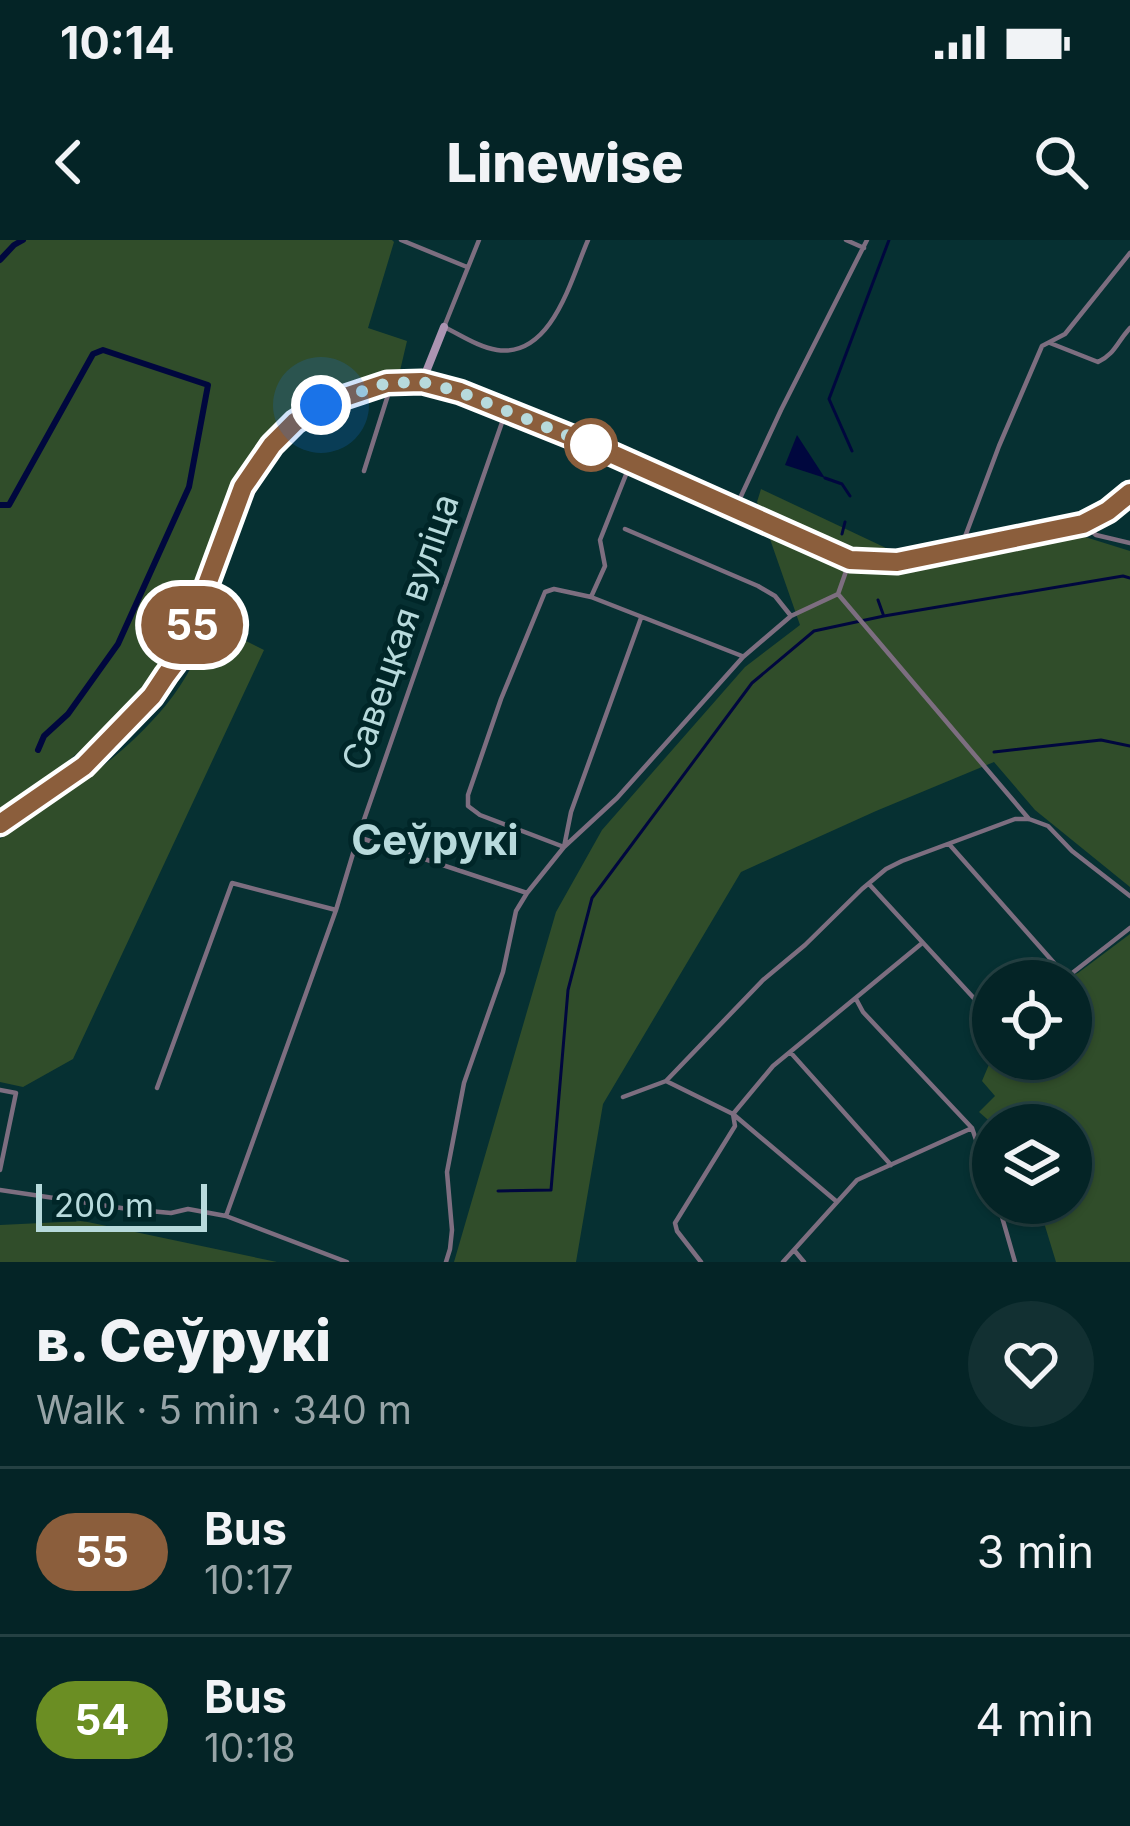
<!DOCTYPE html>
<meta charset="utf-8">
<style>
body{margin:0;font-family:Inter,sans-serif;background:#123032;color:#f1f3f6;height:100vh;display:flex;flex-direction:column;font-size:45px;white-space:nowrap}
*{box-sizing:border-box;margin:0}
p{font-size:39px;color:#97a4a7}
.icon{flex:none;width:66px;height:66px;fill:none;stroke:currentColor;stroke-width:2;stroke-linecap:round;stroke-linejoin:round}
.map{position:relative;height:1022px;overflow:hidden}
.drawer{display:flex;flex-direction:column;background:#042426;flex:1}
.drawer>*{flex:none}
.badge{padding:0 24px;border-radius:39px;font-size:42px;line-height:78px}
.buttons{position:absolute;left:972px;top:720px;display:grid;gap:24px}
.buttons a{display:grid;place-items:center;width:120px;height:120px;border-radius:50%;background:#042426;box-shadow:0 3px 9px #0004,0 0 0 3px #254143;font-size:60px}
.scale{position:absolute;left:36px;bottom:30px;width:171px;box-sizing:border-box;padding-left:12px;border:6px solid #b7dadc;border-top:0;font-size:33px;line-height:42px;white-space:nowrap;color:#b7dadc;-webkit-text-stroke:9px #002628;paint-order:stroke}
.you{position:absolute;width:60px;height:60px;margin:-30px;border:9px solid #fff;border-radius:50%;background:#1a73e8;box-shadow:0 0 0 18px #1a73e833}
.map>.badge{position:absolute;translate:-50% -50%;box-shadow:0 0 0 6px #fff}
.round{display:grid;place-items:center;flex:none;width:126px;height:126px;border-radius:63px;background:#123032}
.overview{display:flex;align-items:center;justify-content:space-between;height:204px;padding:0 36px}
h1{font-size:57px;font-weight:800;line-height:90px}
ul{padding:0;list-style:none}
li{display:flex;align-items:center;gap:36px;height:168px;padding:0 36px;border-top:3px solid #254143}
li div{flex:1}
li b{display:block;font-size:45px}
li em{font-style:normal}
li .badge{min-width:132px;font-weight:700;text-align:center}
.status{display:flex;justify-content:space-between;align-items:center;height:84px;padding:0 60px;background:#042426;direction:ltr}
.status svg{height:33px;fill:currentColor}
header{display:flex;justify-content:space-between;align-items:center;height:156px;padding:0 36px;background:#042426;font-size:54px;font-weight:800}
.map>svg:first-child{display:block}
.green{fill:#304d2a}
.water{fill:#00073e}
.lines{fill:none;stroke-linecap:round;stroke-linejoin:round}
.stream{stroke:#00073e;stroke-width:3}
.canal{stroke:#00073e;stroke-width:6}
.street{stroke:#7d6e80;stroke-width:4.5}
.secondary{stroke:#ac94b2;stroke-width:8}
.line-casing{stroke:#fff;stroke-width:27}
.line{stroke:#8b5e3c;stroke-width:18}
.walk{stroke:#b7dadc;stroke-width:12;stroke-dasharray:0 21.6}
.stop-dot{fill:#fff;stroke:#8b5e3c;stroke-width:6}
.labels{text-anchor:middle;stroke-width:10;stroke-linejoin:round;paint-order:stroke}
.street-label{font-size:36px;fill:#b7dadc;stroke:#002628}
.quarter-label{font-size:42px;font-weight:bold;fill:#b7dadc;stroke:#002628}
</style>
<div class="status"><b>10:14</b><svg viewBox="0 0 49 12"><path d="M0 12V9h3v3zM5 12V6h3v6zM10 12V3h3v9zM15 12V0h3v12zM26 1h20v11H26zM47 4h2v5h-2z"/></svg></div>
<header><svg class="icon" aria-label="back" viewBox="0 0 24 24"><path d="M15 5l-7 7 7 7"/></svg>Linewise<svg class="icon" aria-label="search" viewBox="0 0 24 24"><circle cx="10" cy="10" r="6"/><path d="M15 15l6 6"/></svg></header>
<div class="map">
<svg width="1130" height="1022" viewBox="0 0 1130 1022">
<rect width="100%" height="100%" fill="#063032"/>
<!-- green -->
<path class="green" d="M0,0H392L394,2L368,88L407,101L399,135C221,144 234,294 164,414C125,483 64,526 0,570Z
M761,249L920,324L1064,295L1082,296L1130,311V647L1035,570L994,522L876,571L741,632L603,864L576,1022H454L556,672L602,590L745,427L800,385L757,262Z
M212,384L264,410L73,819L23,847L0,842V599C59,558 120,521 166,465C186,441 199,413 212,384Z
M1130,694V1022H1056L1038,963H1071V885H994L979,872L995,856L982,841L993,815V819H1071V741H1060L1078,733Z
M83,981L277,1022H0V985Z"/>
<!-- water -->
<path class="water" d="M797,195L825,238L785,225Z"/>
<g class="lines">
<!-- stream -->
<path class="stream" d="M852,211L829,159L889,0
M825,238L842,244L850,256
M842,294L845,282
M878,360L883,374
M994,512L1101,500L1130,506
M498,951L551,950L568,750L592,658L752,443L814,391L884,376L1123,336L1130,338"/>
<!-- canal -->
<path class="canal" d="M0,20L14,5L23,0
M0,265H9L93,114L103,110L208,145L189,247L118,404L68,474L44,496L38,510"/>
<!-- street -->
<path class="street" d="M401,0L467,27
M479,0L444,87C461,95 478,107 497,110C552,118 571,39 588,0
M846,0L864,8
M1050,103L1098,122C1115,114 1117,102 1130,88
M631,222L600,300L605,326L591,357L554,349L545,352L501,459L468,555V566L480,575L564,607L571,572L641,378
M364,231L388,155L387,144
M735,269L781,170L867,0
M1086,286L1096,295L1130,303
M625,289L758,346L775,356L791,376
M960,310L999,206L1042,106L1065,94L1130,13
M850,320L838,354L1029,579
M591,357L742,416
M358,597L527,653
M949,604L1063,733
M869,644L993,779
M1054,741L1063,733L1071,734L1130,688
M856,759L863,772L972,888
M791,813L891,925
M666,841L733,874L836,961
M157,848L232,643L336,670
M0,850L16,853L0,930
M623,857L666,841L763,740L805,705L862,649L886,629L902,621L1015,579H1029L1048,586L1072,611L1130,656
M0,950L128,969L171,973L188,969L226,976L347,1022
M998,963L1015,1022
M226,976L336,670L358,597L506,171
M794,1010L804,1022
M446,1022L450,1009L452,990L447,932L464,843L503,732L516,671L527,653L564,607L617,558L743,417L791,376L838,354
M701,1022L677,991L675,983L735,886L733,874L773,826L921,704
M783,1022L857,940L972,888L993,949"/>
<!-- secondary -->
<path class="secondary" d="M422,142L444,87
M0,584L84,526L152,456L181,415L243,247L272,205L295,182L321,165L387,143L422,142L460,152L591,205L850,320L897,322L1083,284L1108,271L1130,253"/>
</g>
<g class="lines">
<defs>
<path id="line" d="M0,584L84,526L152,456L166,435L181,415L243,247L272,205L295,182L321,165L387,143L422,142L460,152L592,205L850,320L897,322L1083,284L1108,271L1130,253"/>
</defs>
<!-- line casing -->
<use href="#line" class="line-casing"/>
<!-- line -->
<use href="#line" class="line"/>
<!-- walk -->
<path class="walk" d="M321,165L387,143L422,142L460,152L591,205"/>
</g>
<!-- markers -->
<circle class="stop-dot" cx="591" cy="205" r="24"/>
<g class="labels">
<!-- street labels -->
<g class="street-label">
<text transform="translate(400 392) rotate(-71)" y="13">Савецкая вуліца</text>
</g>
<!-- quarter labels -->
<g class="quarter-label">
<text x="435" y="615">Сеўрукі</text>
</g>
</g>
</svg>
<div class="buttons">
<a><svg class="icon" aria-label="locate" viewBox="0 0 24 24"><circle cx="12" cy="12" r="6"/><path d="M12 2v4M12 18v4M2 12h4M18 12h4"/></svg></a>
<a><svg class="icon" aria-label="layers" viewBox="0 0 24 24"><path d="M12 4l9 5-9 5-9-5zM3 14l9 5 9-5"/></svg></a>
</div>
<div class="scale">200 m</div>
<div class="you" style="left:321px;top:165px"></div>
<b class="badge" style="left:192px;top:385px;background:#8b5e3c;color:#fff">55</b>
</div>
<section class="drawer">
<div class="overview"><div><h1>в. Сеўрукі</h1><p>Walk · 5 min · 340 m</p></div><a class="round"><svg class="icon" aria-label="heart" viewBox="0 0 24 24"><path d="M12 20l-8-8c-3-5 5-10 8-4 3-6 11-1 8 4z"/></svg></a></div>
<ul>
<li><span class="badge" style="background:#8b5e3c;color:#fff">55</span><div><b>Bus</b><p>10:17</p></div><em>3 min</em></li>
<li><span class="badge" style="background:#6b8e23;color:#fff">54</span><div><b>Bus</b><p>10:18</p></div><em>4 min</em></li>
</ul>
</section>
